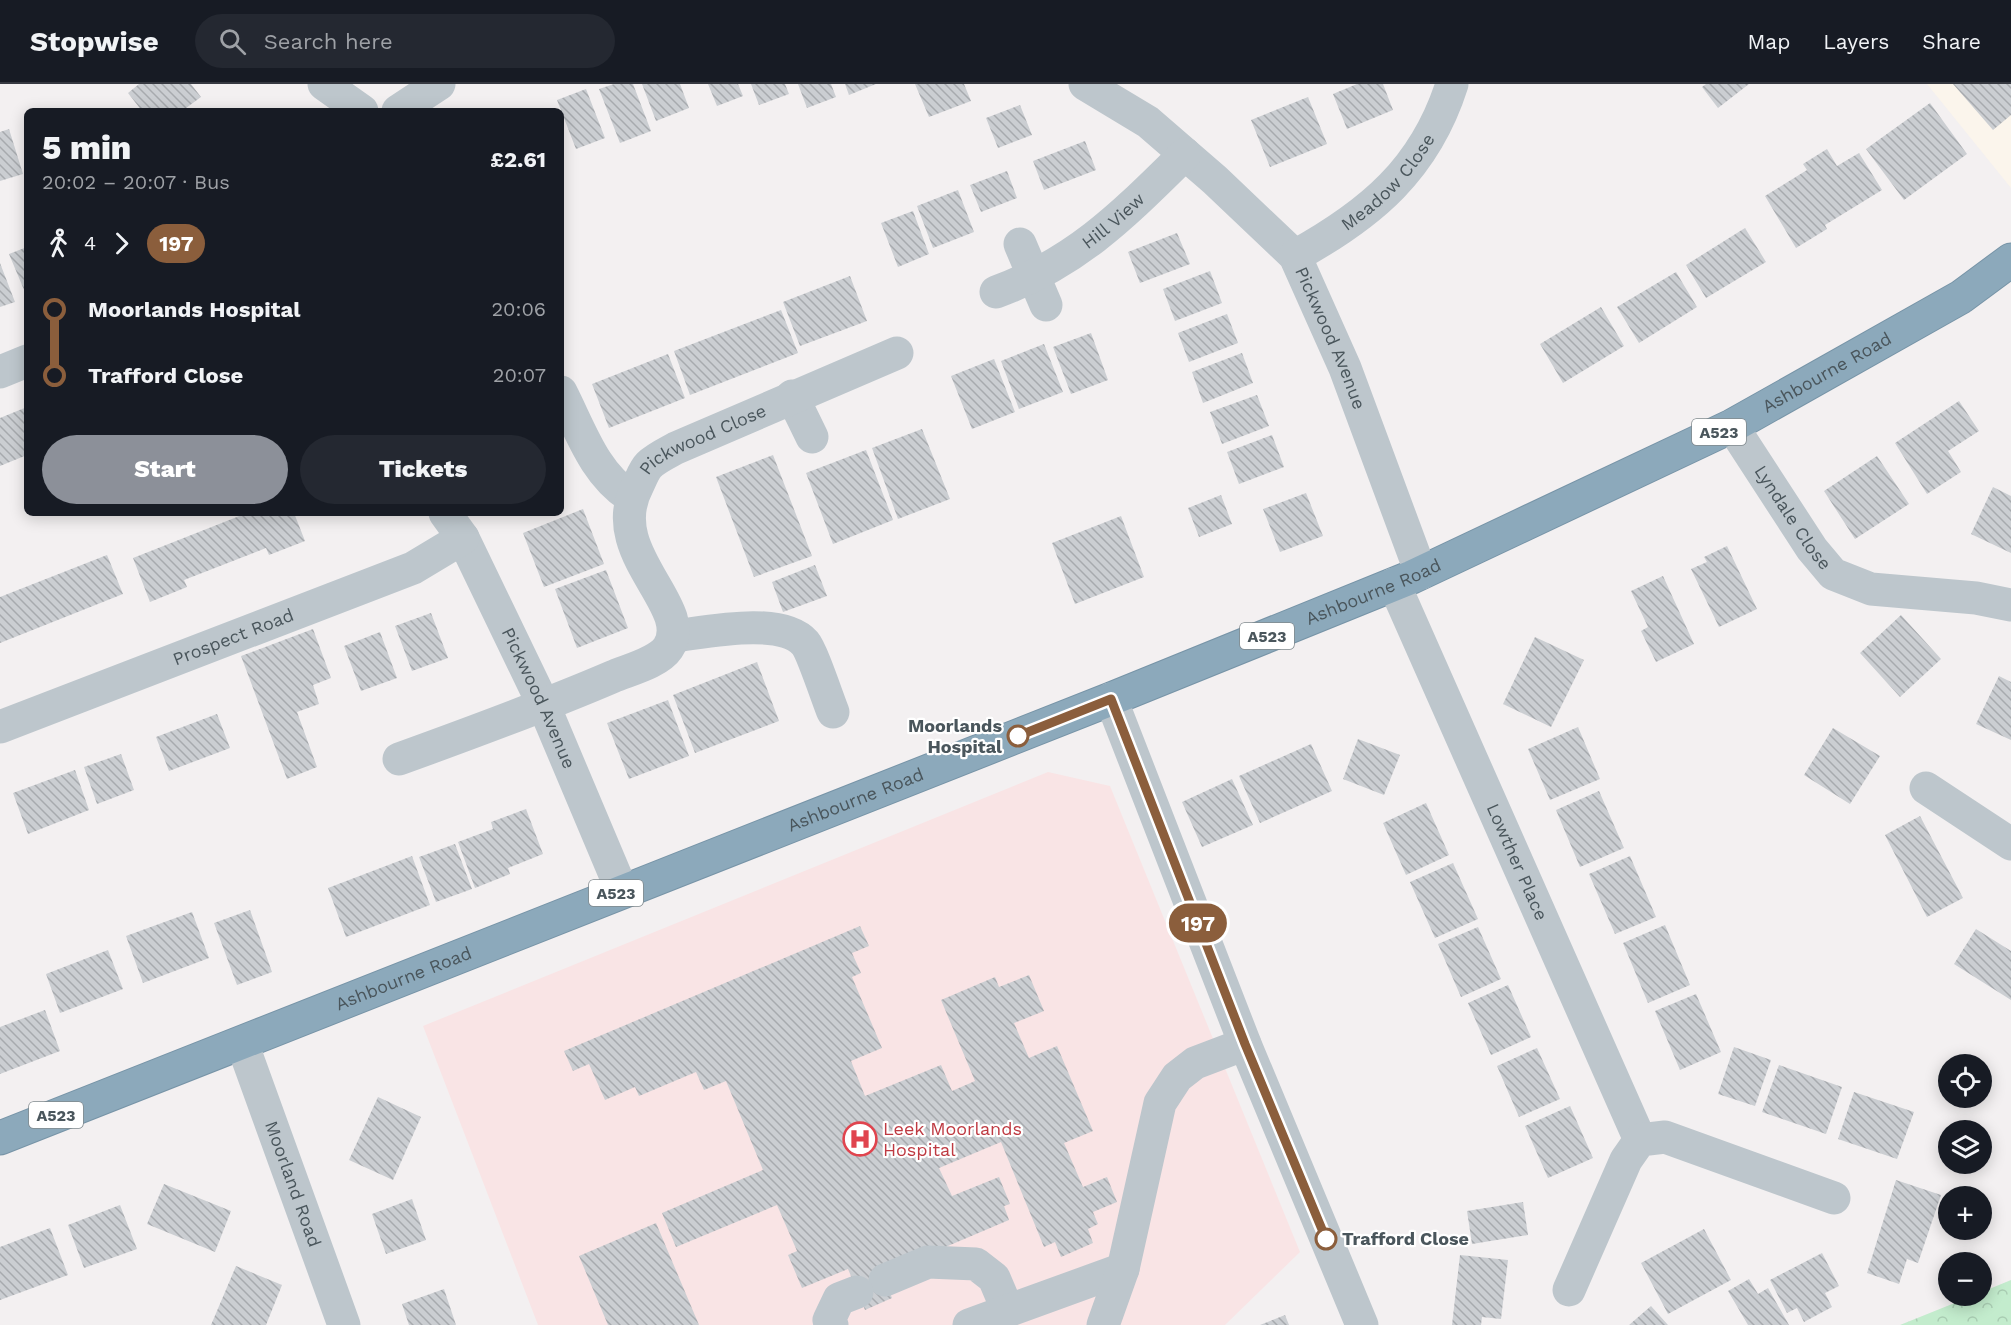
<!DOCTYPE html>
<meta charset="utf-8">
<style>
body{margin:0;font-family:"Work Sans",sans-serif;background:#242831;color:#f1f3f6;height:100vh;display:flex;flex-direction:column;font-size:22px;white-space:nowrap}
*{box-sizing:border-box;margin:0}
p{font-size:20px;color:#9ea1a6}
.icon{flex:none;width:33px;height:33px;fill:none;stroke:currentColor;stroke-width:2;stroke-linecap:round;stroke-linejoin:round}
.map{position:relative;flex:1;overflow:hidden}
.panel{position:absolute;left:24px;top:24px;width:540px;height:408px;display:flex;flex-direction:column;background:#171b24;border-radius:9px;box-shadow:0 3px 15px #0003}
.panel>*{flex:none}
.badge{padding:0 12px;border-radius:20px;font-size:21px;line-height:39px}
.tools{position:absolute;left:1938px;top:970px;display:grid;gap:12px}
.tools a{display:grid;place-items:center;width:54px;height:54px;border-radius:50%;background:#171b24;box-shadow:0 3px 15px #0003;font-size:30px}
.map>.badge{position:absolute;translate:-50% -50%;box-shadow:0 0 0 3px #fff}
.legs{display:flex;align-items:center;gap:9px;height:66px;padding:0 18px;font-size:20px}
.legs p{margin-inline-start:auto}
.summary{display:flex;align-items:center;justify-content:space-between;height:102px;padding:0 18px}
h1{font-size:33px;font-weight:800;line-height:45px}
.button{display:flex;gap:12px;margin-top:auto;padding:12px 18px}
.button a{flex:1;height:69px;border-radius:36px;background:#8c9099;color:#fff;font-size:24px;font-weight:800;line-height:69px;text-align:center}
.button a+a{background:#242831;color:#f1f3f6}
ul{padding:0 18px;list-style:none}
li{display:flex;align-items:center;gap:21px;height:66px;font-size:22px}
li i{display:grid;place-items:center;width:9px;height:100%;margin:0 8px;background:currentColor}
li i::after{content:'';width:15px;height:15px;margin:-8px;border:4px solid;border-radius:50%;background:#171b24}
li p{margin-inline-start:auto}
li:first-child i{background:linear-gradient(#0000 50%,currentColor 0)}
li:last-child i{background:linear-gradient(currentColor 50%,#0000 0)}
header{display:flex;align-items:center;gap:36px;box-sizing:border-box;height:84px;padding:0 30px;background:#171b24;border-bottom:2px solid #363941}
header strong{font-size:28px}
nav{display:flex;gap:33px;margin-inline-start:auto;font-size:21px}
.search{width:420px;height:54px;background:#242831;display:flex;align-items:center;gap:15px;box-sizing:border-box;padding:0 21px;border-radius:33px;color:#9ea1a6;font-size:22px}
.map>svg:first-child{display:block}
.commercial{fill:#fbf5ec}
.medical{fill:#f9e4e5}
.forest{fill:url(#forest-crowns)}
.building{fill:url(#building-back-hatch)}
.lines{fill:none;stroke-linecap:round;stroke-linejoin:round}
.highway-casing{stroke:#7794a7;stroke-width:35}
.minor{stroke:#bdc6cc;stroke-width:33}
.highway{stroke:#8ca9bb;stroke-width:33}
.line-1-casing{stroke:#fff;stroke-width:14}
.line-1{stroke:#8b5e3c;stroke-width:9}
.stop-1-dot{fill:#fff;stroke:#8b5e3c;stroke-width:3}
.labels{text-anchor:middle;stroke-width:4.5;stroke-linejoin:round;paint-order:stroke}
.shield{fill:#fff;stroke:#80898d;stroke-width:1.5}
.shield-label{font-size:16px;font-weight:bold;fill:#4a565c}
.street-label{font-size:18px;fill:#4a565c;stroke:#fff}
.stop-label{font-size:18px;font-weight:bold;fill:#4a565c;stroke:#fff;text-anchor:end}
.health-label{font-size:18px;fill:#be3a42;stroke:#fff;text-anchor:start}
</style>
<header>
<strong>Stopwise</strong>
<div class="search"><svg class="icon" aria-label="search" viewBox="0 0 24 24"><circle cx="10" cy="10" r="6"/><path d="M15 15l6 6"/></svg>Search here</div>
<nav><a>Map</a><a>Layers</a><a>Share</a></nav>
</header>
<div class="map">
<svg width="2011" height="1241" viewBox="0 0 2011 1241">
<defs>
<pattern id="forest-crowns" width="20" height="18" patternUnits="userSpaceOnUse" patternTransform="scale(1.5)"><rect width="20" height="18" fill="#c3eccd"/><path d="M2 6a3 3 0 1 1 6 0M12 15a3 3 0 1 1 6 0" fill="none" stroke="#a9ccb2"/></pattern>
<pattern id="building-back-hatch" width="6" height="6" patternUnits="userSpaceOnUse" patternTransform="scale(1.5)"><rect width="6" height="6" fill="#cbced2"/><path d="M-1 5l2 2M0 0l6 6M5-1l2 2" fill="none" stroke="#a7aaae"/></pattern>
</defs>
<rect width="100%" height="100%" fill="#f3f0f1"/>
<!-- commercial -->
<path class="commercial" d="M1927,0H2011V104Z"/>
<!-- medical -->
<path class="medical" d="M1048,688L1110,702L1300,1168L1225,1241H538L423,942Z"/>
<!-- forest -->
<path class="forest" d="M2011,1196V1241H1900L1972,1212H1982V1208Z"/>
<!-- building -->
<path class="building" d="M139,0H191L201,13L182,27H142L128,9Z
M614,0H633L651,47L620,59L599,5Z
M642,0H680L689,24L656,37Z
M708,0H738L743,12L717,22Z
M751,0H785L789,10L759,21Z
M798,0H831L836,13L807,24Z
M845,0H876L849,11Z
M915,0H964L971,17L929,33Z
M1357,0H1383L1393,26L1347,45L1333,10Z
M1706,0H1749L1718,24L1702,3Z
M1953,0H2011V31L1993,46Z
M586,5L605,54L576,65L557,16Z
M1308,13L1327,60L1270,83L1251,36Z
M1930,19L1967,70L1904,116L1866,65Z
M1020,21L1032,51L998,64L986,34Z
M9,45L23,90L0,97V48Z
M1085,57L1096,86L1044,106L1033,77Z
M1827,65L1837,82L1859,69L1882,106L1825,141L1827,145L1796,164L1765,112L1807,86L1803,80Z
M1007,87L1017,114L981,128L970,101Z
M958,106L974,148L933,164L917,122Z
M913,127L929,170L898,183L881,139Z
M1745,144L1766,178L1706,214L1686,181Z
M1177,149L1190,180L1140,199L1128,168Z
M27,163V213L9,170Z
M0,179L15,218L0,223Z
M1210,187L1222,219L1175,237L1163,205Z
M1676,188L1697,223L1639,259L1617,223Z
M850,192L867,237L800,262L783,218Z
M1601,223L1624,262L1563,299L1540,260Z
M781,226L798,269L690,311L674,267Z
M1227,230L1238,259L1189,278L1178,249Z
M1091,249L1108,296L1071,310L1053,263Z
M1044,260L1063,308L1019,325L1001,277Z
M1242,269L1253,299L1203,319L1192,288Z
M668,270L685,314L609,344L592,300Z
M994,275L1015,328L972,345L951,292Z
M1257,311L1269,342L1222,360L1210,328Z
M1959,317L1979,347L1948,367L1961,388L1927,410L1895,359Z
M27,323V371L0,382V334Z
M922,345L950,415L898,435L872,364Z
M1272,351L1284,383L1239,400L1227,368Z
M866,366L893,436L833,460L806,389Z
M773,371L812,472L754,493L716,393Z
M1877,372L1909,420L1855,455L1824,407Z
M1993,403L2011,412V469L1971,450Z
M1306,409L1323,452L1280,468L1263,425Z
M1221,411L1232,440L1199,453L1188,424Z
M583,425L604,480L544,503L523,449Z
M247,429H294L305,457L269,471L266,464L184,496L187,503L150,518L133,474Z
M1121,432L1144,493L1075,520L1052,459Z
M1727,462L1757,525L1719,543L1691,485L1707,478L1704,473Z
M107,471L123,510L0,559V513Z
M815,481L827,512L783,528L772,498Z
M606,486L628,544L577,564L555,505Z
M1663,492L1694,560L1656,578L1641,547L1648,543L1631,507Z
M431,529L448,574L412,587L395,542Z
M1901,531L1941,575L1900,613L1860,569Z
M313,545L331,594L313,601L319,620L297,628L317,683L287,695L241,572Z
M380,548L397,594L361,607L344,562Z
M1535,553L1584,576L1551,643L1503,620Z
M757,578L779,637L695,669L673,611Z
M1999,592L2011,598V656L1976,640Z
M668,616L689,672L629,695L607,639Z
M217,630L230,664L169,687L156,653Z
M1578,643L1600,695L1550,716L1528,665Z
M1833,644L1880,672L1850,720L1804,691Z
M1358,655L1400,671L1384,711L1343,695Z
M1311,660L1332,707L1260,739L1239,692Z
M121,670L134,706L97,720L84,683Z
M75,686L89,726L28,750L13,709Z
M1232,695L1253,741L1202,763L1182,718Z
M1599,707L1624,764L1580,783L1556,726Z
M1426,719L1449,771L1406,791L1383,739Z
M526,725L543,770L508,784L510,790L475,804L458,758L493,745L491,738Z
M1920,732L1963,814L1927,833L1885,751Z
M455,760L472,805L436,818L419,773Z
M412,772L430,821L346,853L328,804Z
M1630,772L1656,833L1615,850L1589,790Z
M1453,779L1478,835L1435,854L1410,798Z
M250,826L272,888L237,901L214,839Z
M192,828L209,874L143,899L126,852Z
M1665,841L1690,901L1648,919L1623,859Z
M860,842L869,862L852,869L861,889L852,893L882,964L851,977L865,1012L941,981L952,1007L975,997L941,916L995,893L999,903L1029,891L1044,927L1014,939L1029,974L1057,962L1093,1047L1064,1059L1083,1103L1107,1093L1117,1118L1093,1128L1098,1140L1088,1145L1093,1159L1061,1173L1055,1158L1044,1163L1001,1058L939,1084L952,1112L999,1093L1010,1120L1004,1122L1009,1136L882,1190L892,1214L865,1226L848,1185L802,1204L788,1171L797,1167L777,1121L676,1163L662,1129L763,1086L726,997L704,1006L696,988L639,1012L635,1003L605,1016L589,980L573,987L564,967Z
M1478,843L1501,895L1461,913L1438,860Z
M1976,845L2011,867V916L1954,880Z
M108,866L123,905L60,929L46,890Z
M1508,901L1531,953L1491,971L1468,919Z
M1696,910L1721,968L1680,986L1655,927Z
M45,926L60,967L0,990V943Z
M1734,963L1771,976L1755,1022L1718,1010Z
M1537,964L1560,1015L1519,1033L1497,982Z
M1779,981L1842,1003L1826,1050L1762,1028Z
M1854,1008L1914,1028L1897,1075L1838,1055Z
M378,1013L421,1033L393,1096L349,1076Z
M1570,1022L1593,1074L1548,1094L1525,1042Z
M1896,1096L1941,1111L1918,1179L1907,1175L1899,1200L1867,1189Z
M164,1100L231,1127L215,1168L147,1140Z
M412,1115L426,1156L386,1170L372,1130Z
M1523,1118L1528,1151L1472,1160L1467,1127Z
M120,1121L137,1165L84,1184L68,1141Z
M656,1139L699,1241H608L579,1172Z
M50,1144L68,1191L0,1216V1163Z
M1704,1145L1731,1196L1668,1230L1641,1179Z
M1822,1169L1839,1202L1825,1209L1832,1223L1804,1238L1797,1224L1787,1229L1770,1196Z
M1460,1171L1508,1176L1501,1235L1482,1233L1481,1241H1452Z
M236,1182L282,1201L266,1241H211Z
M1749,1195L1758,1210L1768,1204L1789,1241H1748L1728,1207Z
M444,1205L456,1241H409L402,1220Z
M1651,1222L1668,1241H1629Z
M1285,1231L1289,1241H1260Z"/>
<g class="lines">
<defs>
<g id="highway">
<path id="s10" d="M0,1054L1111,615L1412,493L1732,342L1961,213L2011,176"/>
</g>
</defs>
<!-- highway casing -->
<use href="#highway" class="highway-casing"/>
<!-- minor -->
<g class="minor">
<path d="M324,0L362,27"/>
<path id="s1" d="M1085,0L1148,38L1215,96L1295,172L1345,284L1421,489"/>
<path d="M398,27L439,0"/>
<path d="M1020,160L1046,221"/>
<path id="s2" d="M1295,172C1371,130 1425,85 1452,0"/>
<path id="s3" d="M996,208C1078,178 1125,129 1185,70"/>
<path d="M0,288L27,277"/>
<path d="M561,308C580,345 594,390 631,413"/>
<path d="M792,312L812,353"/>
<path id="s4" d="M1732,342L1812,465L1833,490L1871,505L1976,514L2011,521"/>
<path id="s5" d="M445,429L463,454L544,622L622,807"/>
<path id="s6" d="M1394,500L1640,1056"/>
<path d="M675,552C707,548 781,532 805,559C812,567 828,616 833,628"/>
<path d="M1111,615L1245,960L1362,1241"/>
<path id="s7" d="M0,643L413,484L463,454"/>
<path id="s8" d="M399,675C471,649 542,623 612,593C628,586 658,579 668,564C696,522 601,469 638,401C641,395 644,386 649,381C656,374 667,369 676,364L897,269"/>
<path d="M1926,704L2011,760"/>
<path id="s9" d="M242,959L344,1241"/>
<path d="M885,1196L928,1178L976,1180L994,1194L1008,1227"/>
<path d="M1569,1206L1626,1076L1640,1056L1665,1053L1834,1114"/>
<path d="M832,1241L829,1236L839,1215L857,1208"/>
<path d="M969,1241L1123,1185"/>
<path d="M1103,1241L1123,1185L1160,1019L1177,993L1195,979L1245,960"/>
</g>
<!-- highway -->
<use href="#highway" class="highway"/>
</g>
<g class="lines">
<defs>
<path id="line-1" d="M1018,652L1111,615L1245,960L1326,1155"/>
</defs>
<!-- line-1 casing -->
<use href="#line-1" class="line-1-casing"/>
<!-- line-1 -->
<use href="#line-1" class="line-1"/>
</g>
<!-- icons -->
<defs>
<symbol id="hospital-ring" viewBox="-11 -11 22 22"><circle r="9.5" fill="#fff" stroke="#e0444e" stroke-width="1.5"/><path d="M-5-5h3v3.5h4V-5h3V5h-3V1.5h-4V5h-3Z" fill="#e0444e"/></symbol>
</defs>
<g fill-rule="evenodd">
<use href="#hospital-ring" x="841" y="1036" width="38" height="38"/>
</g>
<!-- markers -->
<g class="stop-1-dot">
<circle cx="1018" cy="652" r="10"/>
<circle cx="1326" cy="1155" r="10"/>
</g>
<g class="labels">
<!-- shield labels -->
<g class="shield">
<rect x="1692" y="335" width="54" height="26" rx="4.5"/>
<rect x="1240" y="539" width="54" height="26" rx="4.5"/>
<rect x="589" y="796" width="54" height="26" rx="4.5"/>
<rect x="29" y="1018" width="54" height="26" rx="4.5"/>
</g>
<g class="shield-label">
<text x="1719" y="354">A523</text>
<text x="1267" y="558">A523</text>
<text x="616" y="815">A523</text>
<text x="56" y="1037">A523</text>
</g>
<!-- street labels -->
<g class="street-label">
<text dy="6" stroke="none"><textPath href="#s2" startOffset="120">Meadow Close</textPath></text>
<text dy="6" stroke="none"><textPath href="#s3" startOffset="138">Hill View</textPath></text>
<text dy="6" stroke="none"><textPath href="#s1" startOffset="362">Pickwood Avenue</textPath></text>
<text dy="6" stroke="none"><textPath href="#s10" startOffset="1982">Ashbourne Road</textPath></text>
<text dy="6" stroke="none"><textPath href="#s8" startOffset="550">Pickwood Close</textPath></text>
<text dy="6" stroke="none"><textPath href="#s4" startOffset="110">Lyndale Close</textPath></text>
<text dy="6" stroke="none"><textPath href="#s10" startOffset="1478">Ashbourne Road</textPath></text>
<text dy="6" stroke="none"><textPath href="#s7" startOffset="250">Prospect Road</textPath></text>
<text dy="6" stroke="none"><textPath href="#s5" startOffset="208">Pickwood Avenue</textPath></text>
<text dy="6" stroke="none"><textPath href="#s10" startOffset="920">Ashbourne Road</textPath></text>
<text dy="6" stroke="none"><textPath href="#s6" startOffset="304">Lowther Place</textPath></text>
<text dy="6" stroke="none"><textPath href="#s10" startOffset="434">Ashbourne Road</textPath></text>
<text dy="6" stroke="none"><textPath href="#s9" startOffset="150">Moorland Road</textPath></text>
</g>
<!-- stop labels -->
<g class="stop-label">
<text x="1002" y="648">Moorlands<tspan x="1002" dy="21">Hospital</tspan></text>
<text x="1342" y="1161" text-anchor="start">Trafford Close</text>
</g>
<!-- health labels -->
<g class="health-label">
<text x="883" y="1051">Leek Moorlands<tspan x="883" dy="21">Hospital</tspan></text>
</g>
</g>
</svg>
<div class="tools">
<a><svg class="icon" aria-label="locate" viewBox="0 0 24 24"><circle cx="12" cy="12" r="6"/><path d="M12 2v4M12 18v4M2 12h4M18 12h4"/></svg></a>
<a><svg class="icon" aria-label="layers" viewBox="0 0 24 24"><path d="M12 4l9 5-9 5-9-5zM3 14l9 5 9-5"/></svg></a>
<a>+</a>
<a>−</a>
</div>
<b class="badge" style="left:1198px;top:839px;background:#8b5e3c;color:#fff">197</b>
<section class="panel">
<div class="summary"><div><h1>5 min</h1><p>20:02 – 20:07 · Bus</p></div><b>£2.61</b></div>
<div class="legs"><svg class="icon" aria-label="walk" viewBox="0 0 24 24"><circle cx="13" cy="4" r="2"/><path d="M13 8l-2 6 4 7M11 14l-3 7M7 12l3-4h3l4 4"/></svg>4<svg class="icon" aria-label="forward" viewBox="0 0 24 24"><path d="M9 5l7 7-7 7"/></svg><b class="badge" style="background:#8b5e3c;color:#fff">197</b></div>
<ul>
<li><i style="color:#8b5e3c"></i><b>Moorlands Hospital</b><p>20:06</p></li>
<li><i style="color:#8b5e3c"></i><b>Trafford Close</b><p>20:07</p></li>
</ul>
<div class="button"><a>Start</a><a>Tickets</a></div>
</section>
</div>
